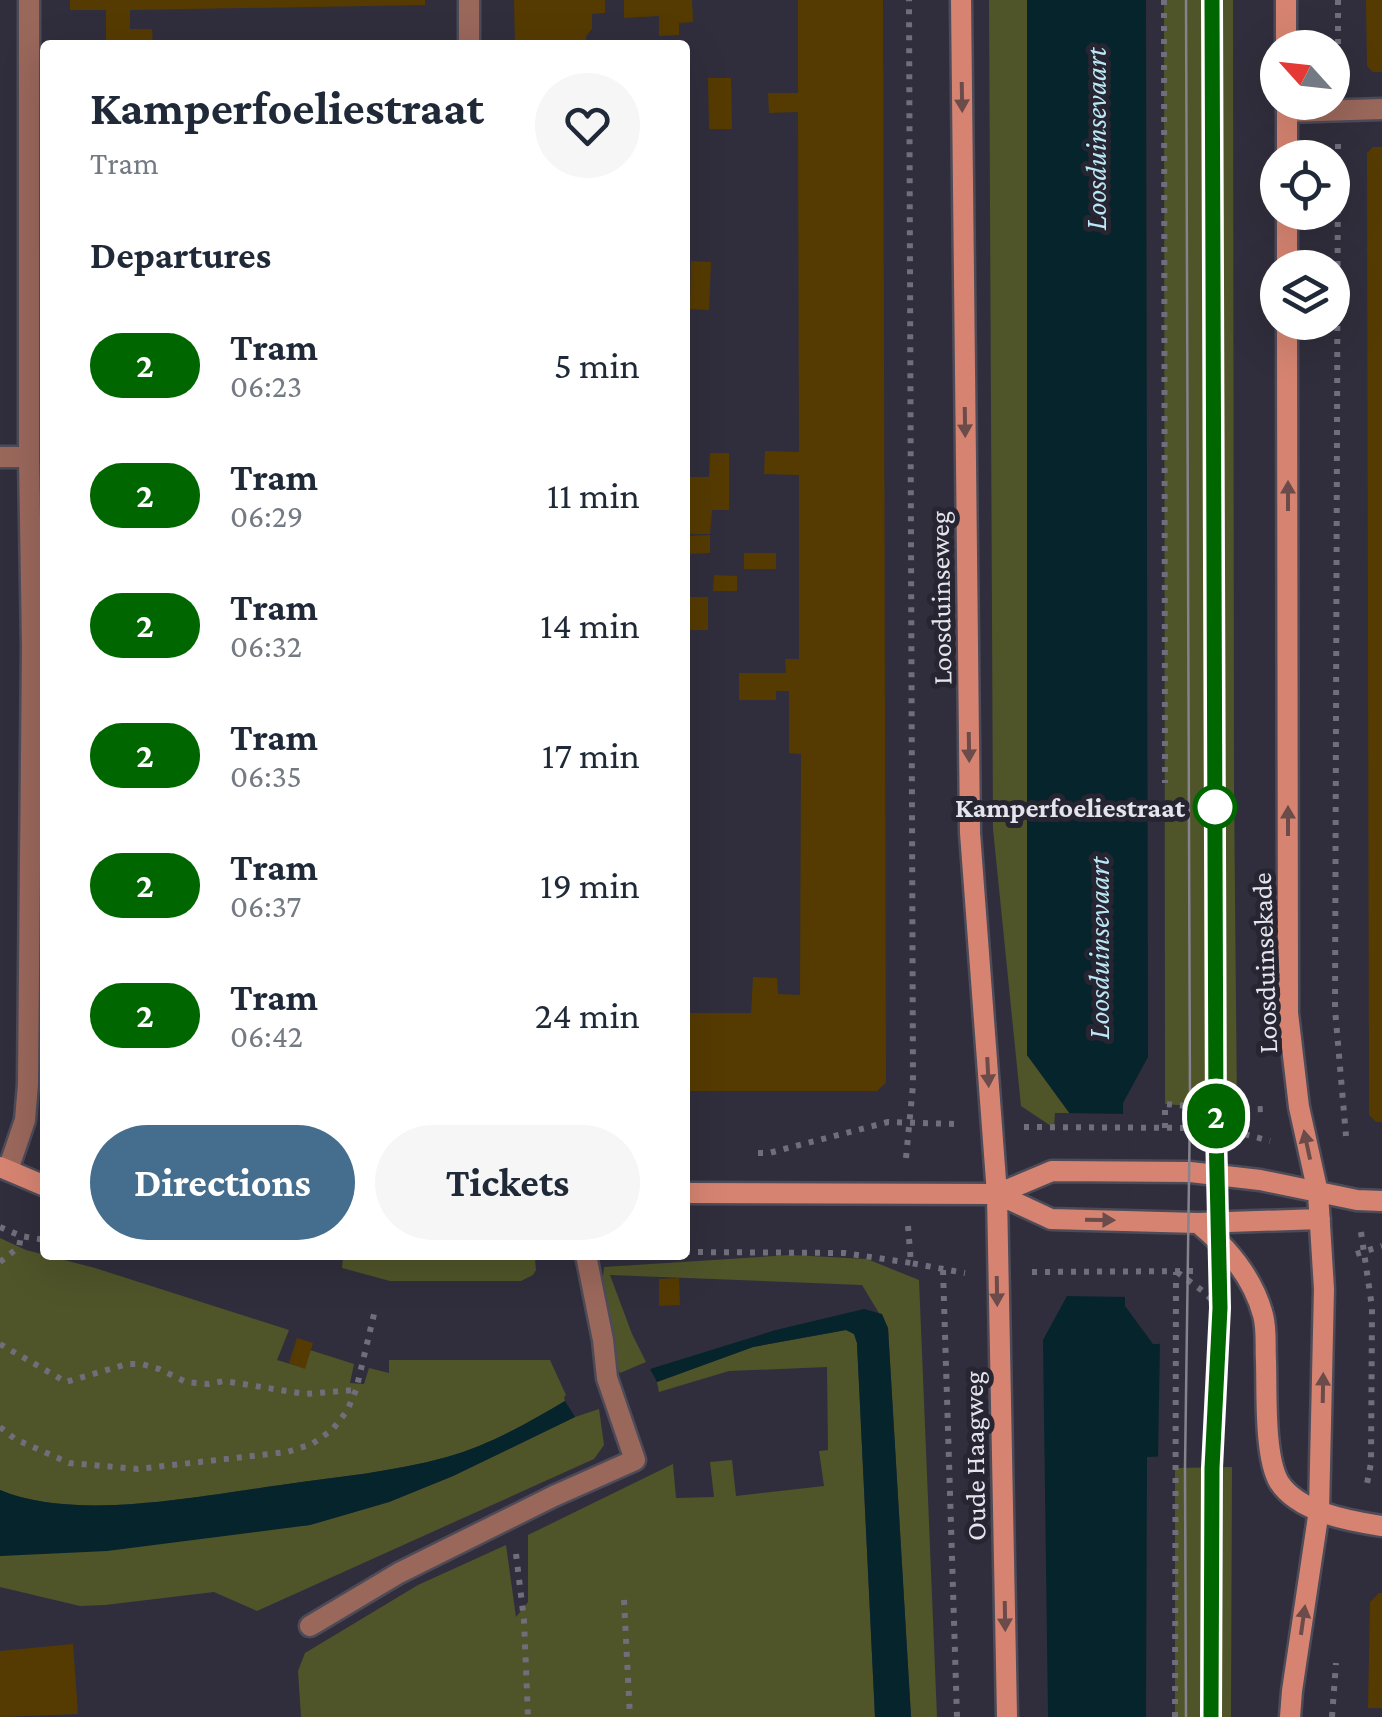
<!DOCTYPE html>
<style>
body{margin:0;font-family:"Crimson Pro",serif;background:#f6f6f7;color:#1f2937;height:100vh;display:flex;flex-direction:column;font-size:38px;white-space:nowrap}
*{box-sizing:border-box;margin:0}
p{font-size:32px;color:#747a83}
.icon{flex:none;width:55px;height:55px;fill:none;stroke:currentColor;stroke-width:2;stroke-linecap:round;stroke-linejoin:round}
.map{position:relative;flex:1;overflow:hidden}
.sheet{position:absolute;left:40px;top:40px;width:650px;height:1220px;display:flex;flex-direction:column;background:#fff;border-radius:10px;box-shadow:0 10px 40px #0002}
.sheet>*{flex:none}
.badge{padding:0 20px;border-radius:32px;font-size:35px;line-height:65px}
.needle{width:65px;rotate:297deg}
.controls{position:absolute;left:1260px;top:30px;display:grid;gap:20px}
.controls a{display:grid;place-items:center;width:90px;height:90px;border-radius:50%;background:#fff;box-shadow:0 10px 40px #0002;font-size:50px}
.map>.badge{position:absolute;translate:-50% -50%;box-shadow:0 0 0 5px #fff}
h2{padding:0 50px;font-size:38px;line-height:90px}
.round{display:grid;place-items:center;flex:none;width:105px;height:105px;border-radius:52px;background:#f6f6f7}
.headline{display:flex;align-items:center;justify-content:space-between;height:170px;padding:0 50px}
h1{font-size:48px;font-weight:700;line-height:75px}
.cta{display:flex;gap:20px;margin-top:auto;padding:20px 50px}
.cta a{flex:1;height:115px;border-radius:60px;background:#456d8d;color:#fff;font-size:40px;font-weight:700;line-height:115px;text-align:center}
.cta a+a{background:#f6f6f7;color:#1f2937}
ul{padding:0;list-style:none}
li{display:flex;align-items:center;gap:30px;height:130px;padding:0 50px}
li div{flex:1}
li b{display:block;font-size:38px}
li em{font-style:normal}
li .badge{min-width:110px;font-weight:700;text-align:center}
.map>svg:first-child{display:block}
.green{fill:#505429}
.water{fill:#06242c}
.pier{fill:#302e3c}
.building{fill:#553b02}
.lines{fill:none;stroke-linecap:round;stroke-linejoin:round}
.lane-casing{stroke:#4d4b58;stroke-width:25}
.street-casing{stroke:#4d4b58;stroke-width:25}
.secondary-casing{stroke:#4d4b58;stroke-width:25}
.path{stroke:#706e7a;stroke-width:6;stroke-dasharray:5 8;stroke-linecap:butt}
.lane{stroke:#9a675b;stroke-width:20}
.street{stroke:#9a675b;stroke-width:20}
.secondary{stroke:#d68471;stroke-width:20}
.tram{stroke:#84838e;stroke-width:2.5}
.oneway{fill:#6c4b4b}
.line-casing{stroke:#fff;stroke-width:22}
.line{stroke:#060;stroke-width:15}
.stop-dot{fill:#fff;stroke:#060;stroke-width:5}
.labels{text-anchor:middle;stroke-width:10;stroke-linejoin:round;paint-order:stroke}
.street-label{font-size:28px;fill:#e4e4ec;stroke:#262531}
.stop-label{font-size:28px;font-weight:bold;fill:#e4e4ec;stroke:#262531;text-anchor:end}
.water-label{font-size:30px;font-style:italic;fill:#bbe7f6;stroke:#262531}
</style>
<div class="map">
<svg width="1382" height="1717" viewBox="0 0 1382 1717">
<rect width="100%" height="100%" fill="#302e3c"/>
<!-- green -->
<path class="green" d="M989,0H1027V1055L1070,1113H1055L1054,1128L1021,1106L993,829Z
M1164,0H1233L1234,786L1237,1110L1165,1104Z
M0,1238L26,1250L95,1268L289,1330L277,1360L304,1368L310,1350L354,1364L350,1383L364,1384L369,1368L389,1373V1360H550L566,1395L564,1397L565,1401C528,1423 489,1445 447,1457C393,1472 336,1477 281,1485C200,1496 76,1522 0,1490Z
M791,1255L867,1259L919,1280L937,1717H911L888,1328L862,1285L610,1275L632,1334L646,1362L620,1373C596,1326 599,1319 604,1267Z
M343,1259H535L536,1270L533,1275L521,1281H390L342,1268Z
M846,1330L854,1334L857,1343L875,1717H301L298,1671L305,1653L418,1585L506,1545L516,1617L528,1602V1535L673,1464L676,1498L714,1497L710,1462L732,1460L736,1496L824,1486L819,1451L828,1450L827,1367L729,1371L659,1392L657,1382L753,1347Z
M599,1409L604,1445L594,1459L257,1611L214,1592L105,1605L80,1606L0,1587V1556L310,1525L389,1502L453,1476L575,1417Z
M1232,1467L1231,1717H1175V1468Z"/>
<!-- water -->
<path class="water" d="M1027,0H1146L1148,1057L1123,1103L1125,1306L1153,1344L1382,1342V1448L1147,1457L1146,1717H1048L1043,1340L1067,1296L1070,1114L1027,1055Z
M864,1309L882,1314L888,1328L911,1717H875L857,1343L854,1334L846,1330L753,1347L657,1382L650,1369L776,1330Z
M565,1401L575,1417L453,1476L389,1502L310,1525L107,1551L0,1556V1490C76,1522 200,1496 281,1485C336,1477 393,1472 447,1457C489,1445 528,1423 565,1401Z"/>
<!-- pier -->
<path class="pier" d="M1063,1113L1128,1114L1130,1297L1061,1296Z
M1382,1337V1453L1158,1461L1160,1339Z"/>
<!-- building -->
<path class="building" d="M70,0H425V5L130,10V29H152L153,45H71V41L106,40V10H70Z
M514,0H605V13L592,14V29L586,36V45H515Z
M624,0H692L693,22L679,23V35L659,36V16L624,18Z
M798,0H883L886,1083L877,1091H685V1013H751L753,977L777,978L778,994L800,995L801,754L789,753V691H776V700H739V673H786L785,659H799V475L764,474L765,451L799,452L798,112L769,113L768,93H798Z
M1366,0H1382V72H1373L1367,66Z
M365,40L366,45H338L337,42Z
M708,78H731L732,129H709Z
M1373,147H1382V1122H1376L1369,1115L1367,153Z
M691,261L711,262L709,310L690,309Z
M710,453H729V510H712L710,534H685V477H709Z
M710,535V553L687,554V536Z
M744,553H776V569H744Z
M714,575L737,576V591H713Z
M685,597H708V630H685Z
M679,1278L680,1305L659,1306V1279Z
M297,1338L313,1343L305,1369L289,1363Z
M1379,1593H1382V1708H1368L1370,1602Z
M73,1644L78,1714L0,1717V1651Z"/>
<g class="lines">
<defs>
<path id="lane" d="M310,1626L399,1573L554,1496L635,1460L607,1378L603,1340L586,1255"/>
<path id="street" d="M469,45V0
M1287,112L1382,109
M0,457H29
M8,1170L25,1120L28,1084L32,646L29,457V0"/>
<path id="secondary" d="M961,0L970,833L997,1194L1007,1717
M1286,0V48
M1287,102V158
M1287,212V268
M1287,322L1288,1013L1299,1107L1318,1193L1324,1289L1319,1510L1292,1691L1290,1717
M0,1167L45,1186
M685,1193L997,1194L1052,1171L1190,1172L1260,1180L1357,1200L1382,1201
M997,1194L1051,1219L1198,1223L1320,1219
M1198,1223C1227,1247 1253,1277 1263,1315C1267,1329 1265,1346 1266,1361C1267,1392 1264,1456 1279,1482C1298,1512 1349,1521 1382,1526"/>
</defs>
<!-- lane casing -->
<use href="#lane" class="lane-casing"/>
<!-- street casing -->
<use href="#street" class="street-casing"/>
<!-- secondary casing -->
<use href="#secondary" class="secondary-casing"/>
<!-- path -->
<path class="path" d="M1164,0L1165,783
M1338,0V77
M1338,144L1335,1009L1346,1136
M1024,1127L1199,1128L1237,1132L1270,1141
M1165,1128V1104L1237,1110L1264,1109
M758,1153H769L888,1122L956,1124
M906,1158L913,1085L909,0
M908,1226L911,1263L965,1273
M0,1227L21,1236L45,1240
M1361,1232L1372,1307L1371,1463L1366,1489
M685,1252L844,1253L911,1263
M1356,1254L1382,1246
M0,1262L19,1247L21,1236
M943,1270L957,1717
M1032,1272L1200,1271
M1177,1272L1204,1292L1221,1309
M0,1344L66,1382L127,1364H142L159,1369L186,1382L208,1384L224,1381L305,1394L355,1390
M0,1427L15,1439L69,1463L138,1469L287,1452L312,1444L332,1430L347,1411L356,1390L375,1310
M516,1554L524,1620L528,1717
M624,1600L630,1717
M1175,1717L1176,1272
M1332,1717L1336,1663"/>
<!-- lane -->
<use href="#lane" class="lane"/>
<!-- street -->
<use href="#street" class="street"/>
<!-- secondary -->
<use href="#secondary" class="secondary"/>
<!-- tram -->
<path class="tram" d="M1186,1717L1185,1468L1190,1107L1186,0
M1211,1717L1212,1468L1220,1308L1216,1129L1212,0"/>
</g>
<!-- one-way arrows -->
<defs><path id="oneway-solid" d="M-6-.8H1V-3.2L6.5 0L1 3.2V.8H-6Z" transform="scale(2.5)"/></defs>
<g class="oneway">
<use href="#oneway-solid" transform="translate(962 97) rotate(89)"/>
<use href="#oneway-solid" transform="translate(965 422) rotate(89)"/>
<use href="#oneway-solid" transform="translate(1288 496) rotate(-90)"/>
<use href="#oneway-solid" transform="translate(969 747) rotate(89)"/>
<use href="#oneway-solid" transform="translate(1288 821) rotate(-90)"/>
<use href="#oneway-solid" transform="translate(988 1072) rotate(87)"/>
<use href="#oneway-solid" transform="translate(1307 1145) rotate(-102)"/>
<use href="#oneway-solid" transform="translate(1100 1220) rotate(1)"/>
<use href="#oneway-solid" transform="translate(997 1291) rotate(89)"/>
<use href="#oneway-solid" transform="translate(1323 1388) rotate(-89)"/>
<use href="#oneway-solid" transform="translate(1005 1616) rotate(89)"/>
<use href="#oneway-solid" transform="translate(1303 1620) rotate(-82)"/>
</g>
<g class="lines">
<defs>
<path id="line" d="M1211,1717L1212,1468L1220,1308L1216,1129L1212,0"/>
</defs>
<!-- line casing -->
<use href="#line" class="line-casing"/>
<!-- line -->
<use href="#line" class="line"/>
</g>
<!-- markers -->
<circle class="stop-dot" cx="1215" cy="807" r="20"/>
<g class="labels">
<!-- street labels -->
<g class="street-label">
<text transform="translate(940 598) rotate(-91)" y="10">Loosduinseweg</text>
<text transform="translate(1264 963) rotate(-92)" y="10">Loosduinsekade</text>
<text transform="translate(974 1456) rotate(-91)" y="10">Oude Haagweg</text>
</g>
<!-- stop labels -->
<g class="stop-label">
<text x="1185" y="817">Kamperfoeliestraat</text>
</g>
<!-- water labels -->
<g class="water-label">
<text transform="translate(1096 139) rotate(-90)" y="10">Loosduinsevaart</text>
<text transform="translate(1099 948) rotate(-90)" y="10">Loosduinsevaart</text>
</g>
</g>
</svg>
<div class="controls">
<a><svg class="needle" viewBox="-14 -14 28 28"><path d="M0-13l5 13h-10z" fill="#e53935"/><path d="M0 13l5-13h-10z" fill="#747a83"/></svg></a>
<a><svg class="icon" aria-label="locate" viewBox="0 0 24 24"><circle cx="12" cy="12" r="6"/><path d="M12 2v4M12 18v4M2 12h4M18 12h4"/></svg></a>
<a><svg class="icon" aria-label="layers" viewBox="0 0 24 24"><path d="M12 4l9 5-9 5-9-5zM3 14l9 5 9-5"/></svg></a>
</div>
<b class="badge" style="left:1216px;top:1116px;background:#060;color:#fff">2</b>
<section class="sheet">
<div class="headline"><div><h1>Kamperfoeliestraat</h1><p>Tram</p></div><a class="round"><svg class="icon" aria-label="heart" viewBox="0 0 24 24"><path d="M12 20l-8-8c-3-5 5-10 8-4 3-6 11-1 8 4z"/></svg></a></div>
<h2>Departures</h2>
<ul>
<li><span class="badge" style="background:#060;color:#fff">2</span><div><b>Tram</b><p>06:23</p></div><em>5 min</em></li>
<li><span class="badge" style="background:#060;color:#fff">2</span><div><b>Tram</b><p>06:29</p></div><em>11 min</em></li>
<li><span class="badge" style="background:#060;color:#fff">2</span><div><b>Tram</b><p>06:32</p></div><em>14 min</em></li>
<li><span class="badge" style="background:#060;color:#fff">2</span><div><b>Tram</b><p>06:35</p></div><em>17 min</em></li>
<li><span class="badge" style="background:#060;color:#fff">2</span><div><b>Tram</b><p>06:37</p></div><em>19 min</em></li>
<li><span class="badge" style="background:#060;color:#fff">2</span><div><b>Tram</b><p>06:42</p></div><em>24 min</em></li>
</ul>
<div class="cta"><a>Directions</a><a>Tickets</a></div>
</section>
</div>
